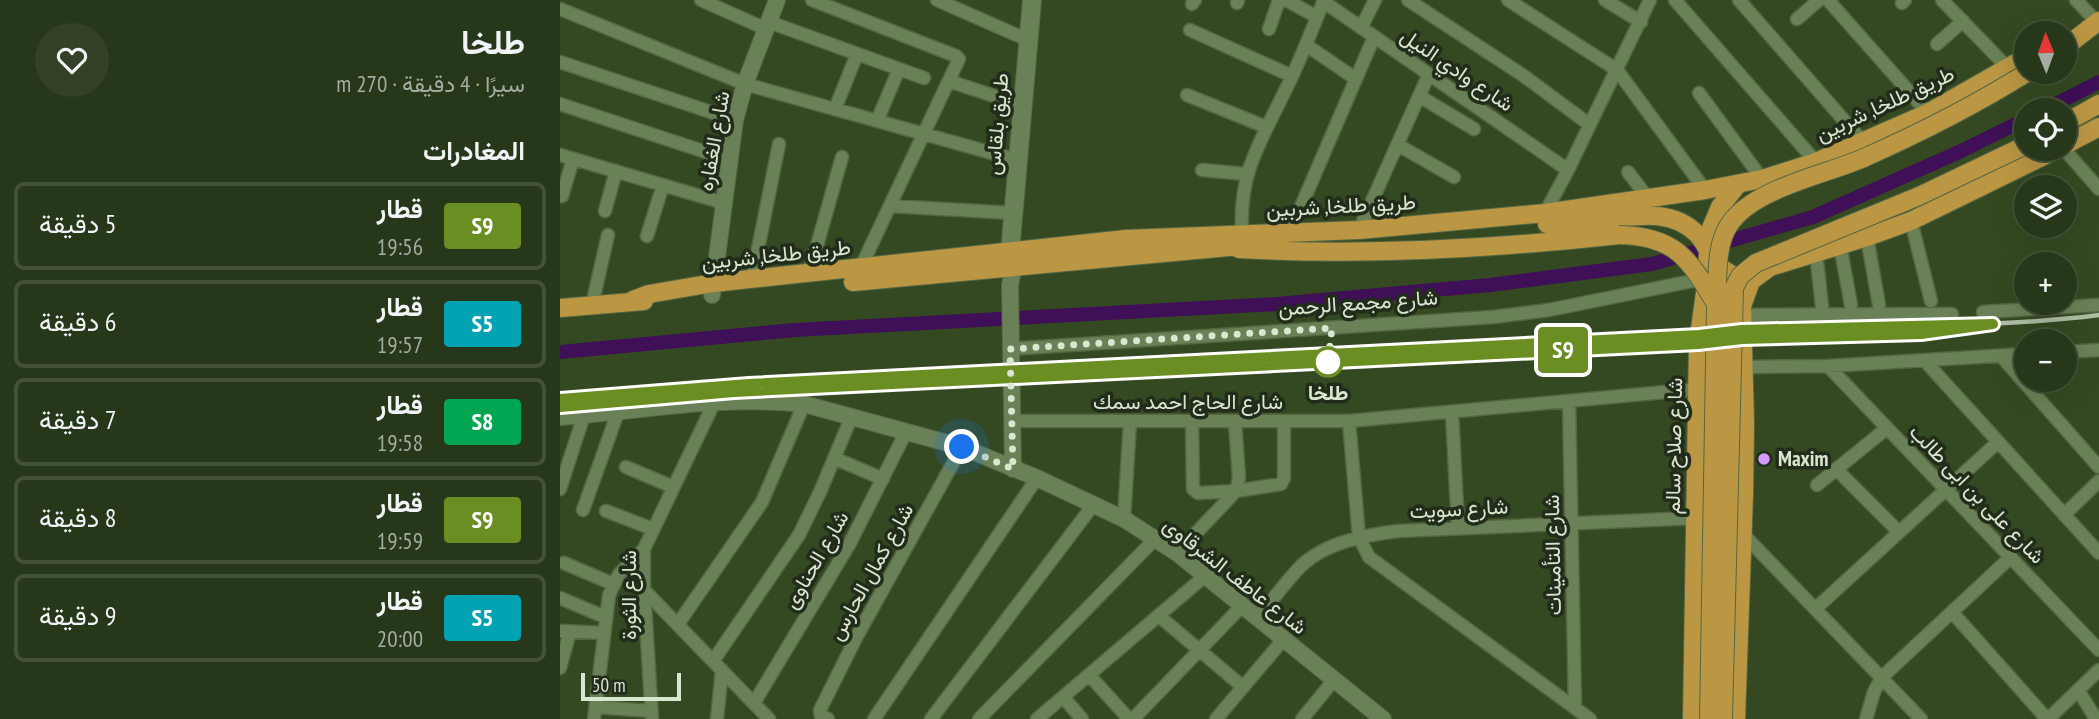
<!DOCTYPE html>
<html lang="ar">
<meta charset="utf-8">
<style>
body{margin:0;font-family:"PT Sans Narrow",Vazirmatn,sans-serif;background:#334226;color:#f1f3f6;direction:rtl;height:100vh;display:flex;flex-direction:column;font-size:26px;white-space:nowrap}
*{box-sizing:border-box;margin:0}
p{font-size:23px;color:#a4aca2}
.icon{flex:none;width:38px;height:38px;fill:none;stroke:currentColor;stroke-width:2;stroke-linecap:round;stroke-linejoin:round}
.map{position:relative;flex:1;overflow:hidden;direction:ltr}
.panel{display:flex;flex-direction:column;background:#273719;width:560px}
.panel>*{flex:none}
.badge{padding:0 14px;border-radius:5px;font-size:24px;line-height:46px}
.needle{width:46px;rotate:359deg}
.controls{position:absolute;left:1454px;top:21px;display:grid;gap:14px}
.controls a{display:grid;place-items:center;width:63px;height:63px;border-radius:50%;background:#273719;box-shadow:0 7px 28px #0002,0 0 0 2px #435138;font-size:35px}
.scale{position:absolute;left:21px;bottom:18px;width:100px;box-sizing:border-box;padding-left:7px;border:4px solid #dae7d0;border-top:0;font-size:19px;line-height:24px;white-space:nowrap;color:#dae7d0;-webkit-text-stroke:5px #222c1a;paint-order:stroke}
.you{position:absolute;width:35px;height:35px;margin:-18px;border:5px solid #fff;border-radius:50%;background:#1a73e8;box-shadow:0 0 0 10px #1a73e833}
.map>.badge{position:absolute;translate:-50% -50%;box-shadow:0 0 0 4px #fff}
h2{padding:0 35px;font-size:26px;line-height:63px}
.round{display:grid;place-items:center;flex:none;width:74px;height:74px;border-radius:37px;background:#334226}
.headline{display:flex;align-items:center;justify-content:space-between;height:119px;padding:0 35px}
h1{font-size:33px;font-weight:700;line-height:52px}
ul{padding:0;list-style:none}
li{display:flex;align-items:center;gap:21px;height:88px;margin:0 14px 10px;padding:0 21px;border:4px solid #435138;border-radius:10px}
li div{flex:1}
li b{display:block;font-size:26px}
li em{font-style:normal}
li .badge{min-width:77px;font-weight:700;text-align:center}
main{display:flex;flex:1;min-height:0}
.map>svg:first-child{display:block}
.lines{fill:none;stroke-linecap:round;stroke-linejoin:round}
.canal{stroke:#3f0f57;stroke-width:14}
.minor-casing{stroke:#556643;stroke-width:15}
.tertiary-casing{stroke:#556643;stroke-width:18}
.secondary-casing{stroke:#556643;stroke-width:20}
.primary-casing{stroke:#556643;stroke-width:20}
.minor{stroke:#6a8157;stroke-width:12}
.tertiary{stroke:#6a8157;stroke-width:16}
.secondary{stroke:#6a8157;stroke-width:18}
.primary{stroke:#bb9744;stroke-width:18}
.rail{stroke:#aebda2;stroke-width:4.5}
.primary-bridge-casing{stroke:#556643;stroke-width:20;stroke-linecap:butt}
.primary-bridge{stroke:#bb9744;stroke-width:18}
.line-casing{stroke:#fff;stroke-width:16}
.line{stroke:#6b8e23;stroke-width:10}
.walk{stroke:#dae7d0;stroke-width:7;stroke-dasharray:0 12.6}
.stop-dot{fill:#fff;stroke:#6b8e23;stroke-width:3.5}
.poi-dot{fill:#d69bfa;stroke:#222c1a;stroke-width:2.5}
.labels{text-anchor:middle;stroke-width:7;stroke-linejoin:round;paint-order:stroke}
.street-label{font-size:21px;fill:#dae7d0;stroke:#222c1a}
.stop-label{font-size:21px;font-weight:bold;fill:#dae7d0;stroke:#222c1a}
.poi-label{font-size:21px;font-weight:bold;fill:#dae7d0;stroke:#222c1a;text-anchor:start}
</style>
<main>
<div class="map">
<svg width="1539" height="719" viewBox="0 0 1539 719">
<rect width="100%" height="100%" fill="#344921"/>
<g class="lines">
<!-- canal -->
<path class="canal" d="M1484,110L1539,82
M1155,245L1253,217L1399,152L1466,119
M0,352L235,330L717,304L930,285L1092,264L1134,252"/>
<defs>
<path id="minor" d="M141,0L206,29
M252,0L396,56L399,59L300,269
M377,0L468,40
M726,0L757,17
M848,0L964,76L1030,125
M948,0L1057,70L1145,190
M1045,0L1081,22
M1115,0L1256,162
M1179,0L1303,142
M1268,0L1368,113
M1382,0L1448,68
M1516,0L1532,17
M764,2L1008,170
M677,3L678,0
M1342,3L1345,0
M632,4L635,0
M0,9L185,84L457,160
M1237,19L1259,0
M209,22L364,78
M801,28L815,0
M709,29L719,0
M630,30L732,76
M1377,44L1403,21
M746,45L796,79
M0,62L175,120
M389,81L461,105
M1139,93L1202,179
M627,95L706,127
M859,96L914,129
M0,104L170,160
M275,109L297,54
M317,121L339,69
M838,145L894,177
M1504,149L1539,189
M0,155L164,203
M642,170L687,174
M1068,172L1088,198
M2,196L13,159
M330,206L453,213
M45,211L56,171
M985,213L1008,170L1090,0
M1351,221L1371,301
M799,230L869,74
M730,232L814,37
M682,234C679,173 698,147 723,95C739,64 751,32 764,0
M87,236L103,185
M1307,237L1319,305
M1280,245L1291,305
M1256,253L1262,306
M249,274L282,157
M192,279L219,144
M32,305L48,235
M1423,312L1539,305
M1182,315L1392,314
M450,349L933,317L989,310L1147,278
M1505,352L1539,350
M1441,356L1539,467
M1365,361L1539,553
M1268,366L1539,650
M1183,367L1268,366L1466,354
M1009,401L1015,708
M892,412L898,528
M452,421H789L1138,389
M789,421L799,537L809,557L1030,719
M632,422L633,489L638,493L676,491L721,484L724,478V422
M274,458L323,479
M66,467L113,487
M1276,469L1339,532
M1257,485L1327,428
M0,489L24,415
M23,510L58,412
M46,511L93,529
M1504,515L1539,481
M564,519L570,422
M1183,534L1361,719
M617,553L676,491L679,478L675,422
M4,563L53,584
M84,590L209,719
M0,598L45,617
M1255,609L1438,442
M1392,612L1487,719
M599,616L683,687
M697,619C712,601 726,581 742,565C767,542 806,535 838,531L1135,518
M118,624L202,502L244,404
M0,631L44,633
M153,661L239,535L260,492L291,418
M0,668L10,632
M529,675L569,719
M1518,690L1536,719
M503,697L522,719
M194,703L289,545L346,432
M36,707L91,711
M34,719L49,595L59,574L84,549
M92,719L84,590V549L154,403
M157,719L162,670
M268,719L261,716L260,710L297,636L402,447
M314,719L477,478
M371,719L534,504
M419,719L596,538
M477,719L645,576
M573,719L682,606
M656,719L723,640
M742,719L774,680
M1306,719L1314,692L1321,678L1451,557
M1488,719L1539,670"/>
<path id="tertiary" d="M152,295L175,120L185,84L217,0
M0,417C81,411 163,395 244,404L402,447L477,478L564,519L617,553L823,719
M453,469L450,285L454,266"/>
<path id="secondary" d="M450,252L472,0"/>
<path id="primary" d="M1505,47L1539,21
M1505,123L1539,104
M1505,145L1539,127
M987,224C1005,222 1023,221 1040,220C1074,217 1110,207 1137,234C1145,242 1148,252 1154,261C1163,272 1177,278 1191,281
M679,249C807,256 932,249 1059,235
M293,282L690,245
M73,300L89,294L153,283L566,239L799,230L985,213L1145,190L1202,179L1256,162L1368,113L1466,57
M0,308L84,301
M1132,719L1138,344L1147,278L1149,233L1160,207L1178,184
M1176,719L1184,494L1185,424L1182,306L1191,281L1210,267L1307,237L1351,221L1498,149"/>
</defs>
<!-- minor casing -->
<use href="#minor" class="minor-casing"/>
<!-- tertiary casing -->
<use href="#tertiary" class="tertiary-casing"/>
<!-- secondary casing -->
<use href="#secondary" class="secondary-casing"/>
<!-- primary casing -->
<use href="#primary" class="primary-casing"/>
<!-- minor -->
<use href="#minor" class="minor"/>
<!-- tertiary -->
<use href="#tertiary" class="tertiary"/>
<!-- secondary -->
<use href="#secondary" class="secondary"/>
<!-- primary -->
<use href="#primary" class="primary"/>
<!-- rail -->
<path class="rail" d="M0,399L189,384L1139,335C1272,321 1406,332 1539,315"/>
<defs>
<path id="primary-bridge" d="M1059,235C1116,236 1129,259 1156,304
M1149,719L1156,304C1158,280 1155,246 1169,225C1193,188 1266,175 1306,157C1362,132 1417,104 1468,72
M1163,719L1174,288L1180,276L1196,263L1359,196L1466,145"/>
</defs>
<!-- primary-bridge casing -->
<use href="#primary-bridge" class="primary-bridge-casing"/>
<!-- primary-bridge -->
<use href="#primary-bridge" class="primary-bridge"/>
</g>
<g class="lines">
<defs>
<path id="line" d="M0,399L189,384L1139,335L1182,330L1433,324L1361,334L1182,339L1138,344L174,392L0,407"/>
</defs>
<!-- line casing -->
<use href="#line" class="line-casing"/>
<!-- line -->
<use href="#line" class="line"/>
<!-- walk -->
<path class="walk" d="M402,447L453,469L450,349L772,328L768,362"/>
</g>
<!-- markers -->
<circle class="stop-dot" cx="768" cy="362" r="14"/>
<circle class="poi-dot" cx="1204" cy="459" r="7"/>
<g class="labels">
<!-- street labels -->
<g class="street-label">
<text transform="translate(897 70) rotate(34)" y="7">شارع وادي النيل</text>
<text transform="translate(1325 104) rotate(-25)" y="7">طريق طلخا, شربين</text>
<text transform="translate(437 124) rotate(-85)" y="7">طريق بلقاس</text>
<text transform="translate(154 141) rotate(-80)" y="7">شارع الغفاره</text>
<text transform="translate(781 206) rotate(-3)" y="7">طريق طلخا, شربين</text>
<text transform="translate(216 255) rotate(-6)" y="7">طريق طلخا, شربين</text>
<text transform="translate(798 303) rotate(-4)" y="7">شارع مجمع الرحمن</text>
<text x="628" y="409">شارع الحاج احمد سمك</text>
<text transform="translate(1114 446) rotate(-89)" y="7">شارع صلاح سالم</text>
<text transform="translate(1417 494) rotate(46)" y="7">شارع على بن ابى طالب</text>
<text transform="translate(899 509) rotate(-3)" y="7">شارع سويت</text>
<text transform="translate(993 555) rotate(-91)" y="7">شارع التأمينات</text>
<text transform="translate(256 560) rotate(-60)" y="7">شارع الحناوى</text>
<text transform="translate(311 572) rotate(-61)" y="7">شارع كمال الحارس</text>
<text transform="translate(675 576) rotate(38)" y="7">شارع عاطف الشرقاوى</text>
<text transform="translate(69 595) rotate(-90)" y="7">شارع الثورة</text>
</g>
<!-- stop labels -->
<g class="stop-label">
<text x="768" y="400">طلخا</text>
</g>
<!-- poi labels -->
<g class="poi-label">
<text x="1218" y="466">Maxim</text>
</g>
</g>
</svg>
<div class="controls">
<a><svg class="needle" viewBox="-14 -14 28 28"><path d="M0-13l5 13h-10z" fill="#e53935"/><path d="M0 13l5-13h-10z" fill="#a4aca2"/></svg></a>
<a><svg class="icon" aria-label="locate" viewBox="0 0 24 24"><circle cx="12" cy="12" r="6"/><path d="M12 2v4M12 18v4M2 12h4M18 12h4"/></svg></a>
<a><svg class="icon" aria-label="layers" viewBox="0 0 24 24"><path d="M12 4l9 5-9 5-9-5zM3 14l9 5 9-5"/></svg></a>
<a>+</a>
<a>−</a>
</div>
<div class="scale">50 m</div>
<div class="you" style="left:402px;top:447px"></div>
<b class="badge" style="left:1003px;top:350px;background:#6b8e23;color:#fff">S9</b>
</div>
<section class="panel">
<div class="headline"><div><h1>طلخا</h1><p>سيرًا · 4 دقيقة · 270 m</p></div><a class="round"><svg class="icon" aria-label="heart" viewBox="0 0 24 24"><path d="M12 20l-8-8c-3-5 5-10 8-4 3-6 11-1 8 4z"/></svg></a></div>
<h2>المغادرات</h2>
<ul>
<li><span class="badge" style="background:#6b8e23;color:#fff">S9</span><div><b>قطار</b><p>19:56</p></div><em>5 دقيقة</em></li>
<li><span class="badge" style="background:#00a3b4;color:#fff">S5</span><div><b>قطار</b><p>19:57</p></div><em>6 دقيقة</em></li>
<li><span class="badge" style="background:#00a651;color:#fff">S8</span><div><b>قطار</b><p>19:58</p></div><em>7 دقيقة</em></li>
<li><span class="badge" style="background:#6b8e23;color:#fff">S9</span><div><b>قطار</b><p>19:59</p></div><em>8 دقيقة</em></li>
<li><span class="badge" style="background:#00a3b4;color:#fff">S5</span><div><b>قطار</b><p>20:00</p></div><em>9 دقيقة</em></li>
</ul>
</section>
</main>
